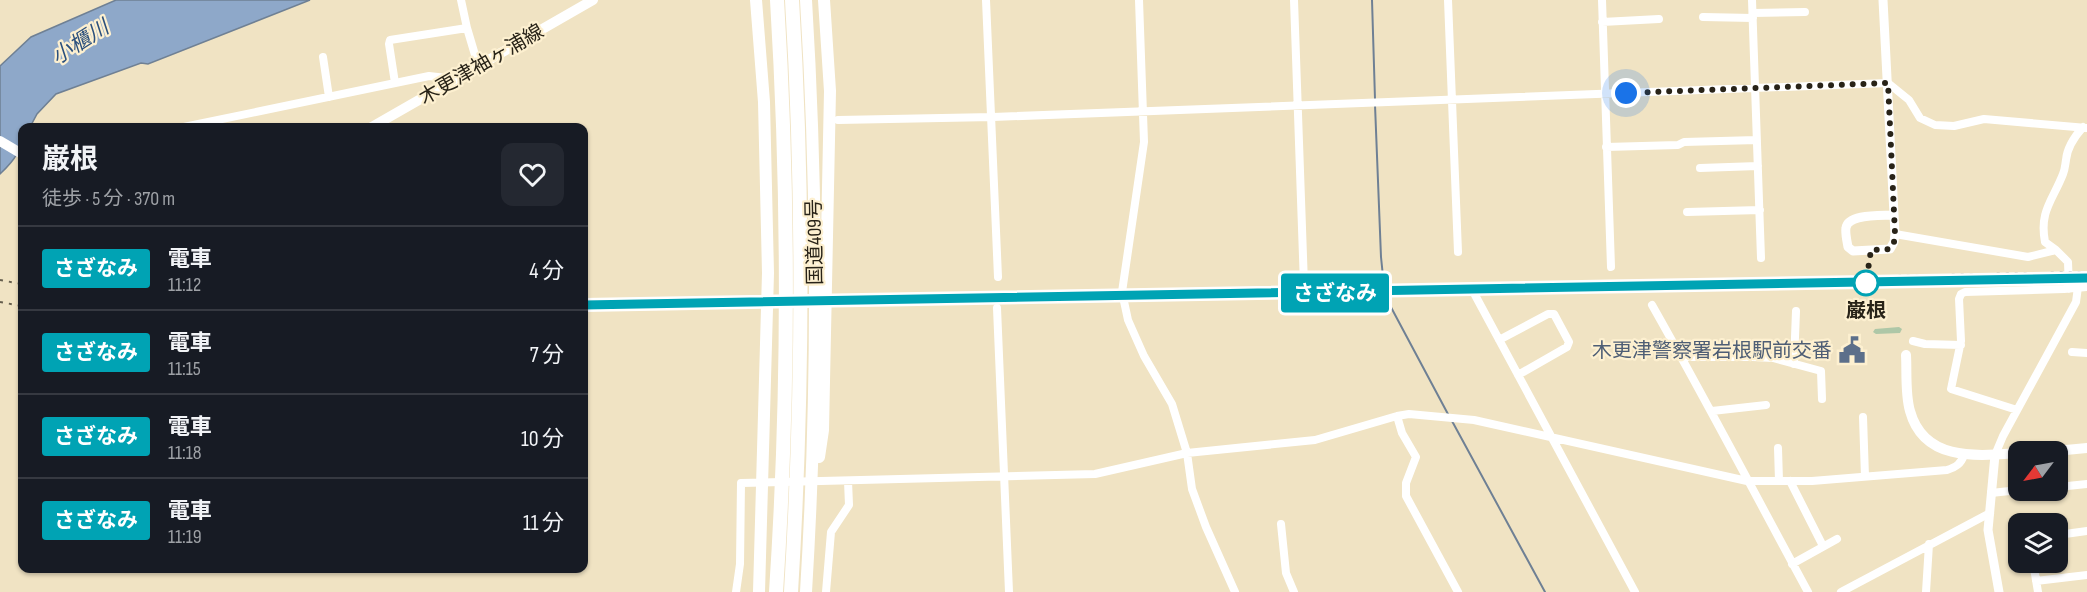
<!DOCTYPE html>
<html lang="ja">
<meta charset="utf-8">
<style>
body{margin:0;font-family:"Sofia Sans Condensed","Noto Sans JP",sans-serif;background:#242831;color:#f1f3f6;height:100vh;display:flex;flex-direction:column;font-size:22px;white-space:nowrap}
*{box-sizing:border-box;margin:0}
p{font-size:20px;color:#9ea1a6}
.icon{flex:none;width:33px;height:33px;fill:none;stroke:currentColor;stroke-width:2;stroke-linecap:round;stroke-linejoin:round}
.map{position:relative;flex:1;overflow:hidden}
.side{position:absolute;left:18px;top:123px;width:570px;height:450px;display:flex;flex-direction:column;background:#171b24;border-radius:12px;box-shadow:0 2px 4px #0004}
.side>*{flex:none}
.badge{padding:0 12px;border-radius:4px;font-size:21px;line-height:39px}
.needle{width:39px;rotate:238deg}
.buttons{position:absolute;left:2008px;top:441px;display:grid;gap:12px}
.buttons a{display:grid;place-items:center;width:60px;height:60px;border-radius:12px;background:#171b24;box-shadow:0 2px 4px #0004;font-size:30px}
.you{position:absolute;width:30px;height:30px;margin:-15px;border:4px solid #fff;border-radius:50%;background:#1a73e8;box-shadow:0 0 0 9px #1a73e833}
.map>.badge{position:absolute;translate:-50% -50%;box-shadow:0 0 0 3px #fff}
.round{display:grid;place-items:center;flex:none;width:63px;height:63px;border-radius:12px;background:#242831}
.headline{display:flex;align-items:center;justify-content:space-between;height:102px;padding:0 24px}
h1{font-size:28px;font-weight:700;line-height:45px}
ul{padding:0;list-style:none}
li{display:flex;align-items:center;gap:18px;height:84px;padding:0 24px;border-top:2px solid #363941}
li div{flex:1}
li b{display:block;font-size:22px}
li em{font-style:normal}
li .badge{min-width:66px;font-weight:700;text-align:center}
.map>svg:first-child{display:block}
.green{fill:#aec7a7}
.water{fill:#8ea8c9;stroke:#6f8094;stroke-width:1.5}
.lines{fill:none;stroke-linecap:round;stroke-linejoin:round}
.stream{stroke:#6f8094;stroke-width:2}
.minor{stroke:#fff;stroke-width:8}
.tertiary{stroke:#fff;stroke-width:9}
.secondary{stroke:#fff;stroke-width:10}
.trunk{stroke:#fff;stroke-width:12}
.motorway{stroke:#fff;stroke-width:14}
.rail{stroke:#655e4d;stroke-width:2;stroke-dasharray:3 6;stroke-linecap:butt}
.line-casing{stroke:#fff;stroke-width:14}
.line{stroke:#00a3b4;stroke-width:9}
.walk{stroke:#282318;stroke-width:6;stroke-dasharray:0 10.8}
.stop-dot{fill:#fff;stroke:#00a3b4;stroke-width:3}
.labels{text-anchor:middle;stroke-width:4.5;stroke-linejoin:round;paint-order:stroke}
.street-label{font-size:20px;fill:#282318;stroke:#fdf0d0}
.stop-label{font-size:20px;font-weight:bold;fill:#282318;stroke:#fdf0d0}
.service-label{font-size:20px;fill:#4e5e75;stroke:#fdf0d0;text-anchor:end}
.water-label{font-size:21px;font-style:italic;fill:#2b507d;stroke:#fdf0d0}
</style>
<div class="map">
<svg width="2087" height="592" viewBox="0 0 2087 592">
<rect width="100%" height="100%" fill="#f0e3c3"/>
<!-- green -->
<path class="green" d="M1899,327L1902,329L1900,333L1876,334L1873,332L1875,329Z"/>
<!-- water -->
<path class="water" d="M116,0H310L148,64L141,63L56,94L37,114L30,127L22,128C22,150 16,159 0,174V66L31,37Z"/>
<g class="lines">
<!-- stream -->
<path class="stream" d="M1372,0L1375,99
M1375,105L1381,257L1385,296L1449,416
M1452,421L1545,592"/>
<!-- minor -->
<path class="minor" d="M986,0L998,277
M1139,0L1144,142L1122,292L1128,320L1144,356L1172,404L1187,453L1192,489L1206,527L1235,592
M1294,0L1304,285
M1448,0L1458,252
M1602,0L1611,267
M1752,0L1761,258
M1753,13L1805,12
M1703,17L1753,18
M1602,22L1659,19
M467,28L478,65
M323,57L329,97
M395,83L389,44L390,40L467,28L461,0
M838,120L993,117L1888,83L1909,100L1920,118L1935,125L1954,126L1984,119L2087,128
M179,128L429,76L455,79
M1606,147L1678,145L1684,142L1757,140
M1700,168L1758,166
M1687,212L1760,210
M1895,234L2028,257L2056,250L2045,242C2039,211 2053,200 2063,174C2065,169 2065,166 2066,160C2067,148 2075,136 2083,127
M2056,250L2068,262L2069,289
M1475,295L1635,592
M1652,305C1706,400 1756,496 1808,592
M997,308L1009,592
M1499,340L1548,314H1554L1569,342L1567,347L1518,375
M1913,341L1925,344L1961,345
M2072,352L2087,353
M1682,357H1753L1773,358L1821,371L1822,399
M1794,364L1796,311
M2017,410L1951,389L1961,341L1959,299L1961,294L1965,292L2064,289L2087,287
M1712,411L1766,405
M1397,416L1402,433L1416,457L1406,483V496L1458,592
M1863,417L1865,477
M1778,448L1779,481
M1995,455L2003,436L2076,302L2078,287
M1790,481L1823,546
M2058,487L2087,484
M1991,493L2019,490
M1281,524L1286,573L1294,592
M2058,535L2087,531
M2033,562L2038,592
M1792,564L1837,539
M2036,581L2087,575
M736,592L740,564L741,483L1095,474L1187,453L1315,440L1397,416L1409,414L1474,420L1747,481H1812L1947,470C1956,467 1961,464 1964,455
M826,592L831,532L849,505L848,481
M1841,592L1990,513
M1926,592L1929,544"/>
<!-- tertiary -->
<path class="tertiary" d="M1883,0L1895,234L1894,242L1890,249L1853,251L1848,247C1847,241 1845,233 1846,228C1848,213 1883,216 1894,215
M1995,455L1988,530L1999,592"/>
<!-- secondary -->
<path class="secondary" d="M370,128L593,0
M0,141L22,154
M1906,355C1907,372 1905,394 1910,411C1924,462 1977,456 2019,453
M2045,452L2087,448"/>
<!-- trunk -->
<path class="trunk" d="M756,0L764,102L768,273L759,592
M819,457L823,430L830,91L824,0
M806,592C818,395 818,197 806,0"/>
<!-- motorway -->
<path class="motorway" d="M776,592C789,395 789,197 777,0
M791,592C803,395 804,198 792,0"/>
<!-- rail -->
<path class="rail" d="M0,280L22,284
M584,301L1122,292L2087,272
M0,302L22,306"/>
</g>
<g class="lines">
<defs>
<path id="line" d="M584,305L2087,278"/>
</defs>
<!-- line casing -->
<use href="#line" class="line-casing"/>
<!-- line -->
<use href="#line" class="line"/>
<!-- walk -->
<path class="walk" d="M1626,93L1888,83L1895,234L1894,242L1890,249L1871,250L1866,283"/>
</g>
<!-- icons -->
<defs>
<symbol id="civic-bare" viewBox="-9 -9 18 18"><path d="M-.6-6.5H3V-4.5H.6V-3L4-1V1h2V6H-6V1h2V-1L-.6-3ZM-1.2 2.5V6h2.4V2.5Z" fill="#5c6f8a" stroke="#fdf0d0" stroke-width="2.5" paint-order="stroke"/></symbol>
</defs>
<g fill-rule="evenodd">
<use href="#civic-bare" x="1833" y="331" width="38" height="38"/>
</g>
<!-- markers -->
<circle class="stop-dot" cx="1866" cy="283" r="12"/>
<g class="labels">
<!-- street labels -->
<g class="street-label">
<text transform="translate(481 64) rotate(-30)" y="7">木更津袖ヶ浦線</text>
<text transform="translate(814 242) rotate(-91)" y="7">国道409号</text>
</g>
<!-- stop labels -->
<g class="stop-label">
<text x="1866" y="317">巌根</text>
</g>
<!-- service labels -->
<g class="service-label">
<text x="1832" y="357">木更津警察署岩根駅前交番</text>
</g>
<!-- water labels -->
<g class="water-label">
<text transform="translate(80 42) rotate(-32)" y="7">小櫃川</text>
</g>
</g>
</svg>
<div class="buttons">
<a><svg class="needle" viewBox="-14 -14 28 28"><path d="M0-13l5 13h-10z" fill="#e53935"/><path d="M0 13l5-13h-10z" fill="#9ea1a6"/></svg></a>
<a><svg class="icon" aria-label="layers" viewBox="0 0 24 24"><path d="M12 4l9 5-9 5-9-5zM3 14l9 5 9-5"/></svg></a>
</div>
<div class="you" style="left:1626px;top:93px"></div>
<b class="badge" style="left:1335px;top:293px;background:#00a3b4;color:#fff">さざなみ</b>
<section class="side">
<div class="headline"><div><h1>巌根</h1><p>徒歩 · 5 分 · 370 m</p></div><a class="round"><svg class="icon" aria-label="heart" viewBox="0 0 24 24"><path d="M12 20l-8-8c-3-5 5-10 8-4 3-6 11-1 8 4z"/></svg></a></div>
<ul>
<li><span class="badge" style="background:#00a3b4;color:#fff">さざなみ</span><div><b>電車</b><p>11:12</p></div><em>4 分</em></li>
<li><span class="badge" style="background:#00a3b4;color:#fff">さざなみ</span><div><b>電車</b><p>11:15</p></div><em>7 分</em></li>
<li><span class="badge" style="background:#00a3b4;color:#fff">さざなみ</span><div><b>電車</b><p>11:18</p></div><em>10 分</em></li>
<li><span class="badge" style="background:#00a3b4;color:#fff">さざなみ</span><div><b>電車</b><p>11:19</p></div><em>11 分</em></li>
</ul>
</section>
</div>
